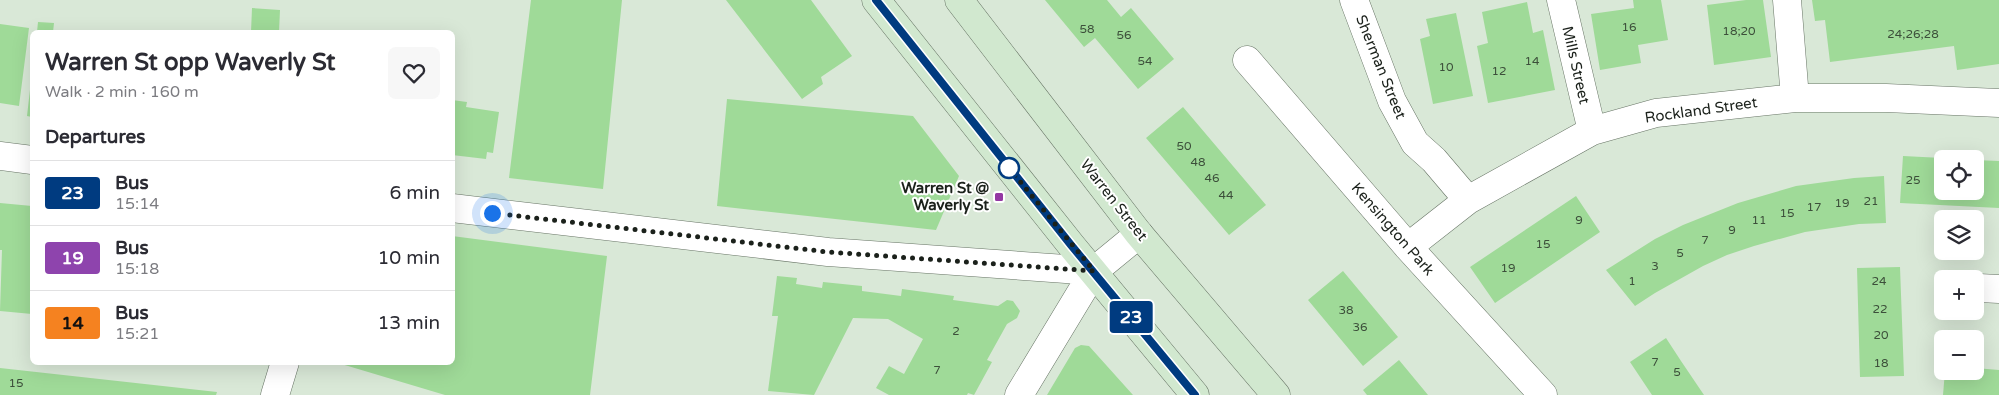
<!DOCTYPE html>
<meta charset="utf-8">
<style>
body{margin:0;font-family:"Varela Round",sans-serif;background:#f7f7f7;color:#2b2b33;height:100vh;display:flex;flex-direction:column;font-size:19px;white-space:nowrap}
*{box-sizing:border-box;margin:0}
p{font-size:16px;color:#7c7c81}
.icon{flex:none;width:28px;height:28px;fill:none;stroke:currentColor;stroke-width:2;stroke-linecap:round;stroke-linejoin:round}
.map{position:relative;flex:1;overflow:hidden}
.details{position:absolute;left:30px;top:30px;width:425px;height:335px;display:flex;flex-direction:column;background:#fff;border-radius:8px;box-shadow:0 5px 20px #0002}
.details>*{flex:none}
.badge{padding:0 10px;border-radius:4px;font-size:18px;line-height:32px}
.buttons{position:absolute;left:1934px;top:150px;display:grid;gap:10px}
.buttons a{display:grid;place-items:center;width:50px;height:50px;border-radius:8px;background:#fff;box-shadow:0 5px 20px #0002;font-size:25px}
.you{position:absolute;width:25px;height:25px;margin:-12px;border:4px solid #fff;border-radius:50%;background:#1a73e8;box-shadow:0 0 0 8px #1a73e833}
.map>.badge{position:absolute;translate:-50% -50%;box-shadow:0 0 0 2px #fff}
h2{padding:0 15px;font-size:19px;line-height:45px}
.round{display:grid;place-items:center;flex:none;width:52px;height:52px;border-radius:8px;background:#f7f7f7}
.head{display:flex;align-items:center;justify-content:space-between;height:85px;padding:0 15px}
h1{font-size:24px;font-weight:700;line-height:38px}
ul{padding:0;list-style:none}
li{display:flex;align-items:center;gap:15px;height:65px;padding:0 15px;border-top:1px solid #e1e1e2}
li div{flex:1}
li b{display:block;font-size:19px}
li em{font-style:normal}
li .badge{min-width:55px;font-weight:700;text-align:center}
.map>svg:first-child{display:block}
.building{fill:#9fda98}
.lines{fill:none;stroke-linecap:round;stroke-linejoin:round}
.street-casing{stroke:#677465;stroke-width:29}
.secondary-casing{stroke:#677465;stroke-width:29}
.street{stroke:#fff;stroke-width:28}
.secondary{stroke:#d1e8cf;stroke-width:28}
.line-casing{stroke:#fff;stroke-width:11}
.line{stroke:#003b80;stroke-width:8}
.walk{stroke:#1b211b;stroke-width:5;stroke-dasharray:0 9}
.stop-dot{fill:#fff;stroke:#003b80;stroke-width:2.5}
.poi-dot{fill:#9438a3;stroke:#fff;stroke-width:2}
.labels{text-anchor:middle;stroke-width:4;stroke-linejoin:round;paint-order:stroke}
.number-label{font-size:12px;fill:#3c4f3a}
.street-label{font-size:15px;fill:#1b211b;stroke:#fff}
.poi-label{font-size:15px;font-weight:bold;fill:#1b211b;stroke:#fff;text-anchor:end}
</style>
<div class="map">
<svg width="1999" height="395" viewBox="0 0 1999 395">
<rect width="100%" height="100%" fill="#d9e8d7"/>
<!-- building -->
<path class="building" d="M531,0H622L603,189L509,178Z
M726,0H811L852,56L821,77L823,84L802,99Z
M1045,0H1107L1121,17L1131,8L1174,59L1138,89L1095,38L1084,47Z
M1633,0H1661L1668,40L1638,45L1641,63L1600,70L1591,14L1634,8Z
M1746,0H1763L1771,57L1714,65L1707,5Z
M1812,0H1999V64L1957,70L1954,46L1830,62L1825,20L1815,21Z
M1527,2L1533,33L1543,30L1555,90L1488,103L1477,46L1488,43L1482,12Z
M252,8L280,10L279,32H251Z
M1456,13L1473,96L1433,104L1420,39L1430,36L1426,19Z
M38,22L54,23L53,32H37Z
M0,24L29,28L19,106L0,103Z
M31,81H32V117L27,116Z
M727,99L913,116L959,176L936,230L717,206Z
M452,100L467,102L466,107L499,112L493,153L487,152L486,159L452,155Z
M1183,107L1266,205L1229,235L1146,138Z
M1903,156L1942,158V191H1975V160L1999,161V208L1900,203Z
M1884,176L1886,223L1859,224L1805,232L1754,246L1727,255L1703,266L1655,293L1635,306L1606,270L1655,239L1683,225L1738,203L1796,186L1854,178Z
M1576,196L1600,232L1495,303L1470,267Z
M0,203L32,206V314L0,311L2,250H0Z
M452,236L607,256L590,395H445L338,363L452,362Z
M1900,267L1904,376L1860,377L1857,268Z
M1343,271L1398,337L1363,366L1308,300Z
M777,276L797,278L796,284L822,288L823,282L862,286V291L901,296L902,289L954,296L953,300L998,306L1007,300L1013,301L1020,311L1017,318L1007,324L987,360L992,362L974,395L968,393L967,395H889L876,388L889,366L904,374L923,339L888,319L853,318L814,395L768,391L778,316H772Z
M1666,338L1681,361L1704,395H1652L1630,362Z
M1081,345L1089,346L1133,395H1047L1075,348Z
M1399,360L1428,395H1367L1363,390Z
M0,368L217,392L216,395H0Z
M1975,368L1999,370V395H1943L1945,371H1975Z"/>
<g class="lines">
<defs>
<path id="street" d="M1354,0L1392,101L1415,143L1434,160L1468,200
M1561,0L1592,131
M1787,0L1795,98
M1247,60L1408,247L1543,395
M0,156L32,160
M452,208L828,252L1094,271
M1408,247L1468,200L1592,131L1656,113L1795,98H1886L1999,103
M1979,288L1999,289
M275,395L285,362
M1019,395L1094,271L1139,234"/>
<path id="secondary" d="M876,0L1071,245L1195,395
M959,0L1139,234L1276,395"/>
</defs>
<!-- street casing -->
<use href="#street" class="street-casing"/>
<!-- secondary casing -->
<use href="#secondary" class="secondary-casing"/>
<!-- street -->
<use href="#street" class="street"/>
<!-- secondary -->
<use href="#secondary" class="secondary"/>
</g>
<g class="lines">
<defs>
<path id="line" d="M876,0L1071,245L1195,395"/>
</defs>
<!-- line casing -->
<use href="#line" class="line-casing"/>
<!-- line -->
<use href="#line" class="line"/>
<!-- walk -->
<path class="walk" d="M492,213L828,252L1094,271L1009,168"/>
</g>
<!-- markers -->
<circle class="stop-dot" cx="1009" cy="168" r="10"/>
<rect class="poi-dot" x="994" y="192" width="10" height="10" rx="2.5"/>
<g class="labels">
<!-- number labels -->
<g class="number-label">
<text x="1629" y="31">16</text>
<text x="1087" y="33">58</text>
<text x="1739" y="35">18;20</text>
<text x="1913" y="38">24;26;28</text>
<text x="1124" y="39">56</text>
<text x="1145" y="65">54</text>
<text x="1532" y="65">14</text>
<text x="1446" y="71">10</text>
<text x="1499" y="75">12</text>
<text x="1184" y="150">50</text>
<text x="1198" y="166">48</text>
<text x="1212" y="182">46</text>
<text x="1913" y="184">25</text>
<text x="1226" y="199">44</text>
<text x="1871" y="205">21</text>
<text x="1842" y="207">19</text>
<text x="1814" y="211">17</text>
<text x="1787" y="217">15</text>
<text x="1579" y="224">9</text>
<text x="1759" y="224">11</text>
<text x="1732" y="234">9</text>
<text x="1705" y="244">7</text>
<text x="1543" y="248">15</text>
<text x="1680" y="257">5</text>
<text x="1655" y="270">3</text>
<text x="1508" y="272">19</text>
<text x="1632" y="285">1</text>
<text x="1879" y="285">24</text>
<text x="1880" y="313">22</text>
<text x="1346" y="314">38</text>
<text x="1360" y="331">36</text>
<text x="956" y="335">2</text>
<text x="1881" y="339">20</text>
<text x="1655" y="366">7</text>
<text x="1881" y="367">18</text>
<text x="937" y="374">7</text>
<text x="1677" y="376">5</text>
<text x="16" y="387">15</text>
</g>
<!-- street labels -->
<g class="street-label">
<text transform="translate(1576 65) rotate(77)" y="5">Mills Street</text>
<text transform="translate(1381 67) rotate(68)" y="5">Sherman Street</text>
<text transform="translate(1701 110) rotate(-8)" y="5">Rockland Street</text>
<text transform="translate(1114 200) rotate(52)" y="5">Warren Street</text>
<text transform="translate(1393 229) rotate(49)" y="5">Kensington Park</text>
</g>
<!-- poi labels -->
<g class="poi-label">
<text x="989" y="193">Warren St @<tspan x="989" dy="17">Waverly St</tspan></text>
</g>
</g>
</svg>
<div class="buttons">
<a><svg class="icon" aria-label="locate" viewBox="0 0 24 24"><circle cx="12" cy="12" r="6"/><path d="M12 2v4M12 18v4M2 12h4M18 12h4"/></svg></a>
<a><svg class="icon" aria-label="layers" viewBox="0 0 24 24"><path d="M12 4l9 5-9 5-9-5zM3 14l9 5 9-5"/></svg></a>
<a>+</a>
<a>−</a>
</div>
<div class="you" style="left:492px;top:213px"></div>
<b class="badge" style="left:1131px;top:317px;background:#003b80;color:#fff">23</b>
<section class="details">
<div class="head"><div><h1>Warren St opp Waverly St</h1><p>Walk · 2 min · 160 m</p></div><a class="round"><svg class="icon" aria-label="heart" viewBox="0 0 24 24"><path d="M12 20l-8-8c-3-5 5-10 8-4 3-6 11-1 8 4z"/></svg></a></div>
<h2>Departures</h2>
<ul>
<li><span class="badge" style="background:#003b80;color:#fff">23</span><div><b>Bus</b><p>15:14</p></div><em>6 min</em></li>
<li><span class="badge" style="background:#8e44ad;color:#fff">19</span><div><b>Bus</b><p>15:18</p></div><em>10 min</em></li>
<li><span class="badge" style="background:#f58220;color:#111">14</span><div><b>Bus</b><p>15:21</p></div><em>13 min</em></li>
</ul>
</section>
</div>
